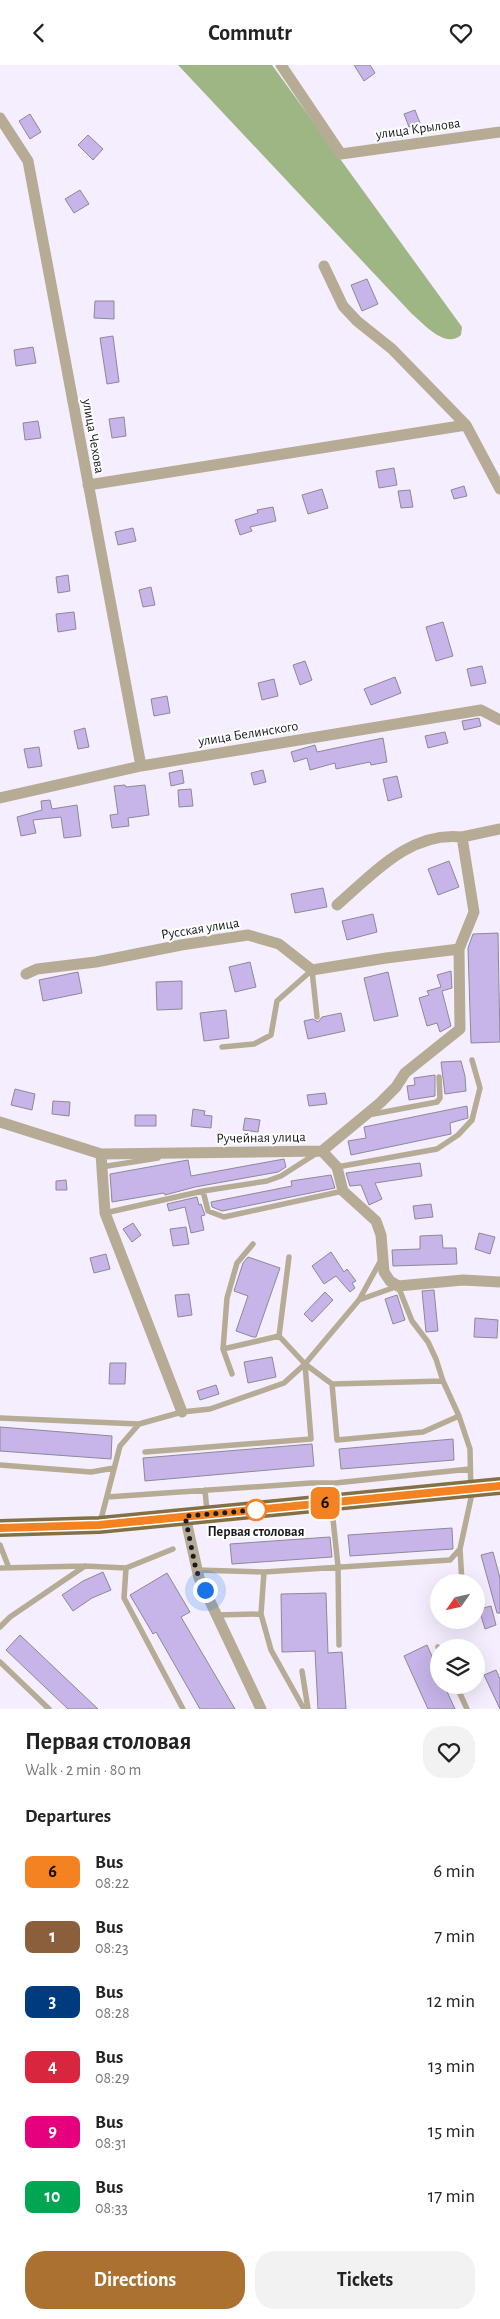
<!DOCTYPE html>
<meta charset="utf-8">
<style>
body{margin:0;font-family:"Alegreya Sans",sans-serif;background:#f2f2f2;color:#222;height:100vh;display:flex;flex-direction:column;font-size:19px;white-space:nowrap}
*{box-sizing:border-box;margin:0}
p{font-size:16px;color:#767676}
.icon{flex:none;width:28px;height:28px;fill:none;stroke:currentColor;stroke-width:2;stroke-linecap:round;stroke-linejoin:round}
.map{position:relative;height:1644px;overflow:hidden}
.side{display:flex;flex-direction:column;background:#fff;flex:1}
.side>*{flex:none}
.badge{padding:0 10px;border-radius:8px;font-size:18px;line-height:32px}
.needle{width:32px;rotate:236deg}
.controls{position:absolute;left:430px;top:1509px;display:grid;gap:10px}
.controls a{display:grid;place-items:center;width:55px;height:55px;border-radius:50%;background:#fff;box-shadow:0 5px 20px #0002;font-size:25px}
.you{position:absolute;width:25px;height:25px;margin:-12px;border:4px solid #fff;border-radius:50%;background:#1a73e8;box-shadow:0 0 0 8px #1a73e833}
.map>.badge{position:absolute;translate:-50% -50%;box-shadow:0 0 0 2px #fff}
h2{padding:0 25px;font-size:19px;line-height:45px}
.round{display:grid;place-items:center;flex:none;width:52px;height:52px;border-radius:20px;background:#f2f2f2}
.overview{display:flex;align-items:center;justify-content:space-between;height:85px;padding:0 25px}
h1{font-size:24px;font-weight:600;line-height:38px}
.action{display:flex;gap:10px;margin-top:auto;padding:10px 25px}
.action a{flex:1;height:58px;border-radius:20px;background:#ab7131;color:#fff;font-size:20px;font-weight:600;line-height:58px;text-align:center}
.action a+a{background:#f2f2f2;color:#222}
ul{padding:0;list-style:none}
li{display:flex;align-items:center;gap:15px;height:65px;padding:0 25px}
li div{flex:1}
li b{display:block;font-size:19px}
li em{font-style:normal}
li .badge{min-width:55px;font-weight:700;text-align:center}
header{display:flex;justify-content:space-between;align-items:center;height:65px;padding:0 25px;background:#fff;font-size:22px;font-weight:600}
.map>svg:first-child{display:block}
.forest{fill:#9eb684}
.building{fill:#c7b4e8;stroke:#8e8898}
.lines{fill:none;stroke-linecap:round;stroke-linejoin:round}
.lane{stroke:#b6ac95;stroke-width:5.5}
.street{stroke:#b6ac95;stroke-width:11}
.primary{stroke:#837146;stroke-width:18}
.line-casing{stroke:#fff;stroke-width:11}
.line{stroke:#f58220;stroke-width:8}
.walk{stroke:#1c1a20;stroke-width:5;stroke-dasharray:0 9}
.stop-dot{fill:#fff;stroke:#f58220;stroke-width:2.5}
.labels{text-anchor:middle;stroke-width:4;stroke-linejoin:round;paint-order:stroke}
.street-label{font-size:14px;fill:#1c1a20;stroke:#fff}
.stop-label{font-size:14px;font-weight:bold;fill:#1c1a20;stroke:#fff}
</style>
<header><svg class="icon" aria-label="back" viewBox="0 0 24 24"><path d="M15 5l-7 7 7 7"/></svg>Commutr<svg class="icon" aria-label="heart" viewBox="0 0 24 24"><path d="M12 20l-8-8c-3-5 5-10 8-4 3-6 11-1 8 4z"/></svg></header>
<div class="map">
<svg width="500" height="1644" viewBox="0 0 500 1644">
<rect width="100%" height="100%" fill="#f4eeff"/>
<!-- forest -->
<path class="forest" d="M178,0H272L462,262L461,270C445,284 424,259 412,249Z"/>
<!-- building -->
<path class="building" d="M354,0H370L375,8L364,16Z
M415,45L420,58L409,62L404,49Z
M30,49L41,67L30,74L19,56Z
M88,70L103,84L93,95L78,80Z
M80,125L89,139L74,148L65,134Z
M367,214L378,239L362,246L351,220Z
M95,236H114V254L94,253Z
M113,271L119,317L107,319L100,273Z
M33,282L36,298L16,301L14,285Z
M124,352L126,371L112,373L109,354Z
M38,356L41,373L25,375L23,358Z
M394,403L397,420L379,423L376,406Z
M464,421L467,431L454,434L451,425Z
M322,424L328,443L308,449L302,430Z
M410,425L413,442L401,443L398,426Z
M273,442L276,456L250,462L252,466L240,470L235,455L258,448L257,445Z
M133,463L136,476L118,480L115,467Z
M68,510L70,526L58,528L56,512Z
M151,522L155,540L143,542L139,525Z
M74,547L76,564L58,567L56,549Z
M443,557L453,591L436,596L426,562Z
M305,596L312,615L300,620L293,600Z
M482,601L486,618L471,621L467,604Z
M395,612L401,628L371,640L364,624Z
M274,614L278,631L262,635L258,618Z
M167,631L170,648L154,651L151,634Z
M479,653L481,661L464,665L462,656Z
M85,663L89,682L78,684L74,666Z
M445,667L448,678L428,683L425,671Z
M383,673L387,697L371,700L370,697L336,704L335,698L310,705L307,693L294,697L291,687L315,680L317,687Z
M39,682L42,701L28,703L24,684Z
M182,705L184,718L171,721L169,708Z
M263,705L266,717L254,720L251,708Z
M397,711L402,732L388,736L383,714Z
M125,720L126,722L145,720L149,750L128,753L129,761L112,763L110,750L118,749L114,721Z
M191,724L193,741L179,742L178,725Z
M50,735L52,744L77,740L81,771L64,773L61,752L33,755L36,768L21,771L17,752L42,745L41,736Z
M449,796L459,822L438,830L428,804Z
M323,823L327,842L295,848L291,829Z
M373,849L377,867L347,875L342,856Z
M498,868L500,977L471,978L468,883L473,869Z
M250,897L256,922L235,927L229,902Z
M451,906L452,923L442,926L451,961L440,967L437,958L427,961L419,933L429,930L427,926L441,922L437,910Z
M78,907L82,928L43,936L39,915Z
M388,907L398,951L374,956L364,913Z
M182,916V944L157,945L156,917Z
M226,945L229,973L204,976L200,948Z
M341,948L345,966L308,974L304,956L313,954L318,957L322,952Z
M461,996L465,1011L466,1026L445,1029L441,997Z
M435,1010V1031L409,1035L407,1021L415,1020L414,1013Z
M15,1024L35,1029L32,1045L11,1040Z
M325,1028L327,1039L309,1041L307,1030Z
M53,1036L70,1037L69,1051L52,1049Z
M467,1041L468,1053L450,1058L451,1069L351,1090L348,1076L366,1073L364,1062Z
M193,1044L205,1046L204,1050L212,1051L211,1063L191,1061Z
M135,1050H156V1061H135Z
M245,1053L260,1055L258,1067L243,1065Z
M284,1094L286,1102L278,1107L195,1122L165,1130L164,1128L112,1137L110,1109L188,1095L191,1111Z
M420,1098L422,1111L375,1118L382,1134L369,1140L361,1120L350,1121L346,1108Z
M331,1110L335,1123L222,1146L212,1142L211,1137L292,1121L291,1116Z
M66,1115L67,1125H56V1116Z
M197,1132L199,1140L201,1139L205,1150L201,1151L204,1165L191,1168L185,1142L169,1146L167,1139Z
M431,1139L433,1152L415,1154L413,1141Z
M133,1158L141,1170L132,1177L123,1164Z
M186,1162L189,1179L173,1181L170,1164Z
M479,1168L495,1172L490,1189L475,1184Z
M442,1170L443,1183H456L457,1199L393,1201L392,1185L420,1184V1171Z
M331,1187L344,1207L347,1204L356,1216L352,1218L355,1223L350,1227L336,1211L324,1219L312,1201Z
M106,1189L110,1204L94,1208L90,1193Z
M248,1192L280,1203L256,1272H253L236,1266L248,1231L234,1226L243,1198Z
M434,1225L438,1266L426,1267L422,1226Z
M325,1227L333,1235L312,1257L304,1249Z
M189,1229L192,1250L178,1252L175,1230Z
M397,1230L405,1255L393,1259L385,1234Z
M475,1253L498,1255L497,1273L474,1272Z
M272,1292L276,1312L248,1318L244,1297Z
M110,1298H126L125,1319H109Z
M216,1320L219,1329L200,1335L197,1326Z
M0,1362L112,1371L111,1394L0,1386Z
M453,1374L454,1395L341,1404L339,1384Z
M312,1379L314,1401L145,1416L143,1393Z
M452,1463L453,1484L350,1491L348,1470Z
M330,1472L332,1492L232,1499L230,1479Z
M493,1487L500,1513V1548H497L481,1490Z
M103,1507L111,1525L92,1533L73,1546L62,1530L83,1516Z
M167,1508L190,1547L181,1552L235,1644H200L156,1567L153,1569L130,1530Z
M326,1528L328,1588L342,1587L346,1644H318L315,1586L282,1587L281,1529Z
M491,1541L496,1560L485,1564L479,1544Z
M20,1570L98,1644H68L6,1585Z
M427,1580L439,1607V1620H444L455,1644H428L404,1591Z
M496,1605L500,1614V1644L484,1610Z"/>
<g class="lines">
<!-- lane -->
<path class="lane" d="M312,905L317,952
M222,982L254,979L271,970L277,936L312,905
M368,1050L437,1037L440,1033L439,1012
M101,1102L158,1093
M337,1102L437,1084L458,1070L472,1055L480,1023L472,995
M203,1126L208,1146L224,1152L343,1126
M105,1148L203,1126L267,1116L281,1111L317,1088
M289,1192L279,1271L305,1299L332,1319L443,1316
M359,1235L381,1195
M223,1284L279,1271
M232,1309L223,1284L227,1233L237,1198L253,1179
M332,1319L337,1375L423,1367L459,1351
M0,1353L139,1359
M145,1387L311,1374L305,1299
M0,1400L91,1407L114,1403
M205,1425L207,1447
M107,1432L311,1418H335L470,1404
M332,1445L338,1501L339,1580
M100,1458L120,1381L139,1359L182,1347L210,1344L284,1318L305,1299L359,1235L398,1221L412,1256L428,1277L436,1294L443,1316L459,1351L470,1384L471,1433L460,1484L450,1495L264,1507L196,1505
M0,1480L9,1503
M173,1484L126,1503L124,1533L183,1644
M460,1484L462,1518
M0,1503L85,1501L126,1503
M261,1549L264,1507
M216,1550L261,1549L271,1585L304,1644
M0,1562L10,1552L85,1501
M438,1582L439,1584
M0,1597L49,1644
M302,1606L308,1644
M456,1620L467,1644"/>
<!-- street -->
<path class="street" d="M281,0L341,89L500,67
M0,53L28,96L141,701
M324,201L343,241L357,256L392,284L466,360
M88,420L466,360L500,424
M0,733L141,701L481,645L500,655
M337,840C373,809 410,766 462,772
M26,909L37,904L96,897L181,880L248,870L279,879L312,905L386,893L459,884
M0,1057L101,1089L322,1086L337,1102L343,1126L376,1156L381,1170L384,1207L390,1216L398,1221L463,1215L500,1217
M322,1086L380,1038L396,1022L405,1008L460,964L459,884L474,847L462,772L500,764
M101,1089L105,1148L182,1347
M185,1451L199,1513L261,1644"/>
<!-- primary -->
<path class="primary" d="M0,1463L99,1460L500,1421"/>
</g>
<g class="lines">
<defs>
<path id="line" d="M0,1463L99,1460L500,1421"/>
</defs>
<!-- line casing -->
<use href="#line" class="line-casing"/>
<!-- line -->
<use href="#line" class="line"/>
<!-- walk -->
<path class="walk" d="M205,1525L196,1505L185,1451L256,1445"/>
</g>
<!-- markers -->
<circle class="stop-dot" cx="256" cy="1445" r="10"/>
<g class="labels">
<!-- street labels -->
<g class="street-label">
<text transform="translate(418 63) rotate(-8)" y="5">улица Крылова</text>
<text transform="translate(94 371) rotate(80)" y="5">улица Чехова</text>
<text transform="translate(248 668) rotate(-9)" y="5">улица Белинского</text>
<text transform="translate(200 863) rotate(-9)" y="5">Русская улица</text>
<text transform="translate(261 1072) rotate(-1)" y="5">Ручейная улица</text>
</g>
<!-- stop labels -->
<g class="stop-label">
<text x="256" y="1471">Первая столовая</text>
</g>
</g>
</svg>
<div class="controls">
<a><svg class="needle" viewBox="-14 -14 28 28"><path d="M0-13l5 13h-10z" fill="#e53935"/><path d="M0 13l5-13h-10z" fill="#767676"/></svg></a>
<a><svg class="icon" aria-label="layers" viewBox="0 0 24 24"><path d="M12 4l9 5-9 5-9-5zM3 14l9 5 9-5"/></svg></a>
</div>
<div class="you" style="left:205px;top:1525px"></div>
<b class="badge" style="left:325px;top:1438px;background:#f58220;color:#111">6</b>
</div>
<section class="side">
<div class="overview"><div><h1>Первая столовая</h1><p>Walk · 2 min · 80 m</p></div><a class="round"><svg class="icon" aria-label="heart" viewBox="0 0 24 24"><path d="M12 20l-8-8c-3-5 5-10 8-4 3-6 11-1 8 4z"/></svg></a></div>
<h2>Departures</h2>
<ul>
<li><span class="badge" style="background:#f58220;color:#111">6</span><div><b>Bus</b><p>08:22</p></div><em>6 min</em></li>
<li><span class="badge" style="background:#8b5e3c;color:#fff">1</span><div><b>Bus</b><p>08:23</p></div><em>7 min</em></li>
<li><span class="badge" style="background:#003b80;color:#fff">3</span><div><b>Bus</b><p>08:28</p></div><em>12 min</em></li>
<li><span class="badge" style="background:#d7263d;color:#fff">4</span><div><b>Bus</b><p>08:29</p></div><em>13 min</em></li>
<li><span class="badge" style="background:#e6007e;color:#fff">9</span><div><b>Bus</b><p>08:31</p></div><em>15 min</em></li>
<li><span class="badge" style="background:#00a651;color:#fff">10</span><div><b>Bus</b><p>08:33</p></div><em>17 min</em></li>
</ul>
<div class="action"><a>Directions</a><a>Tickets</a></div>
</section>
